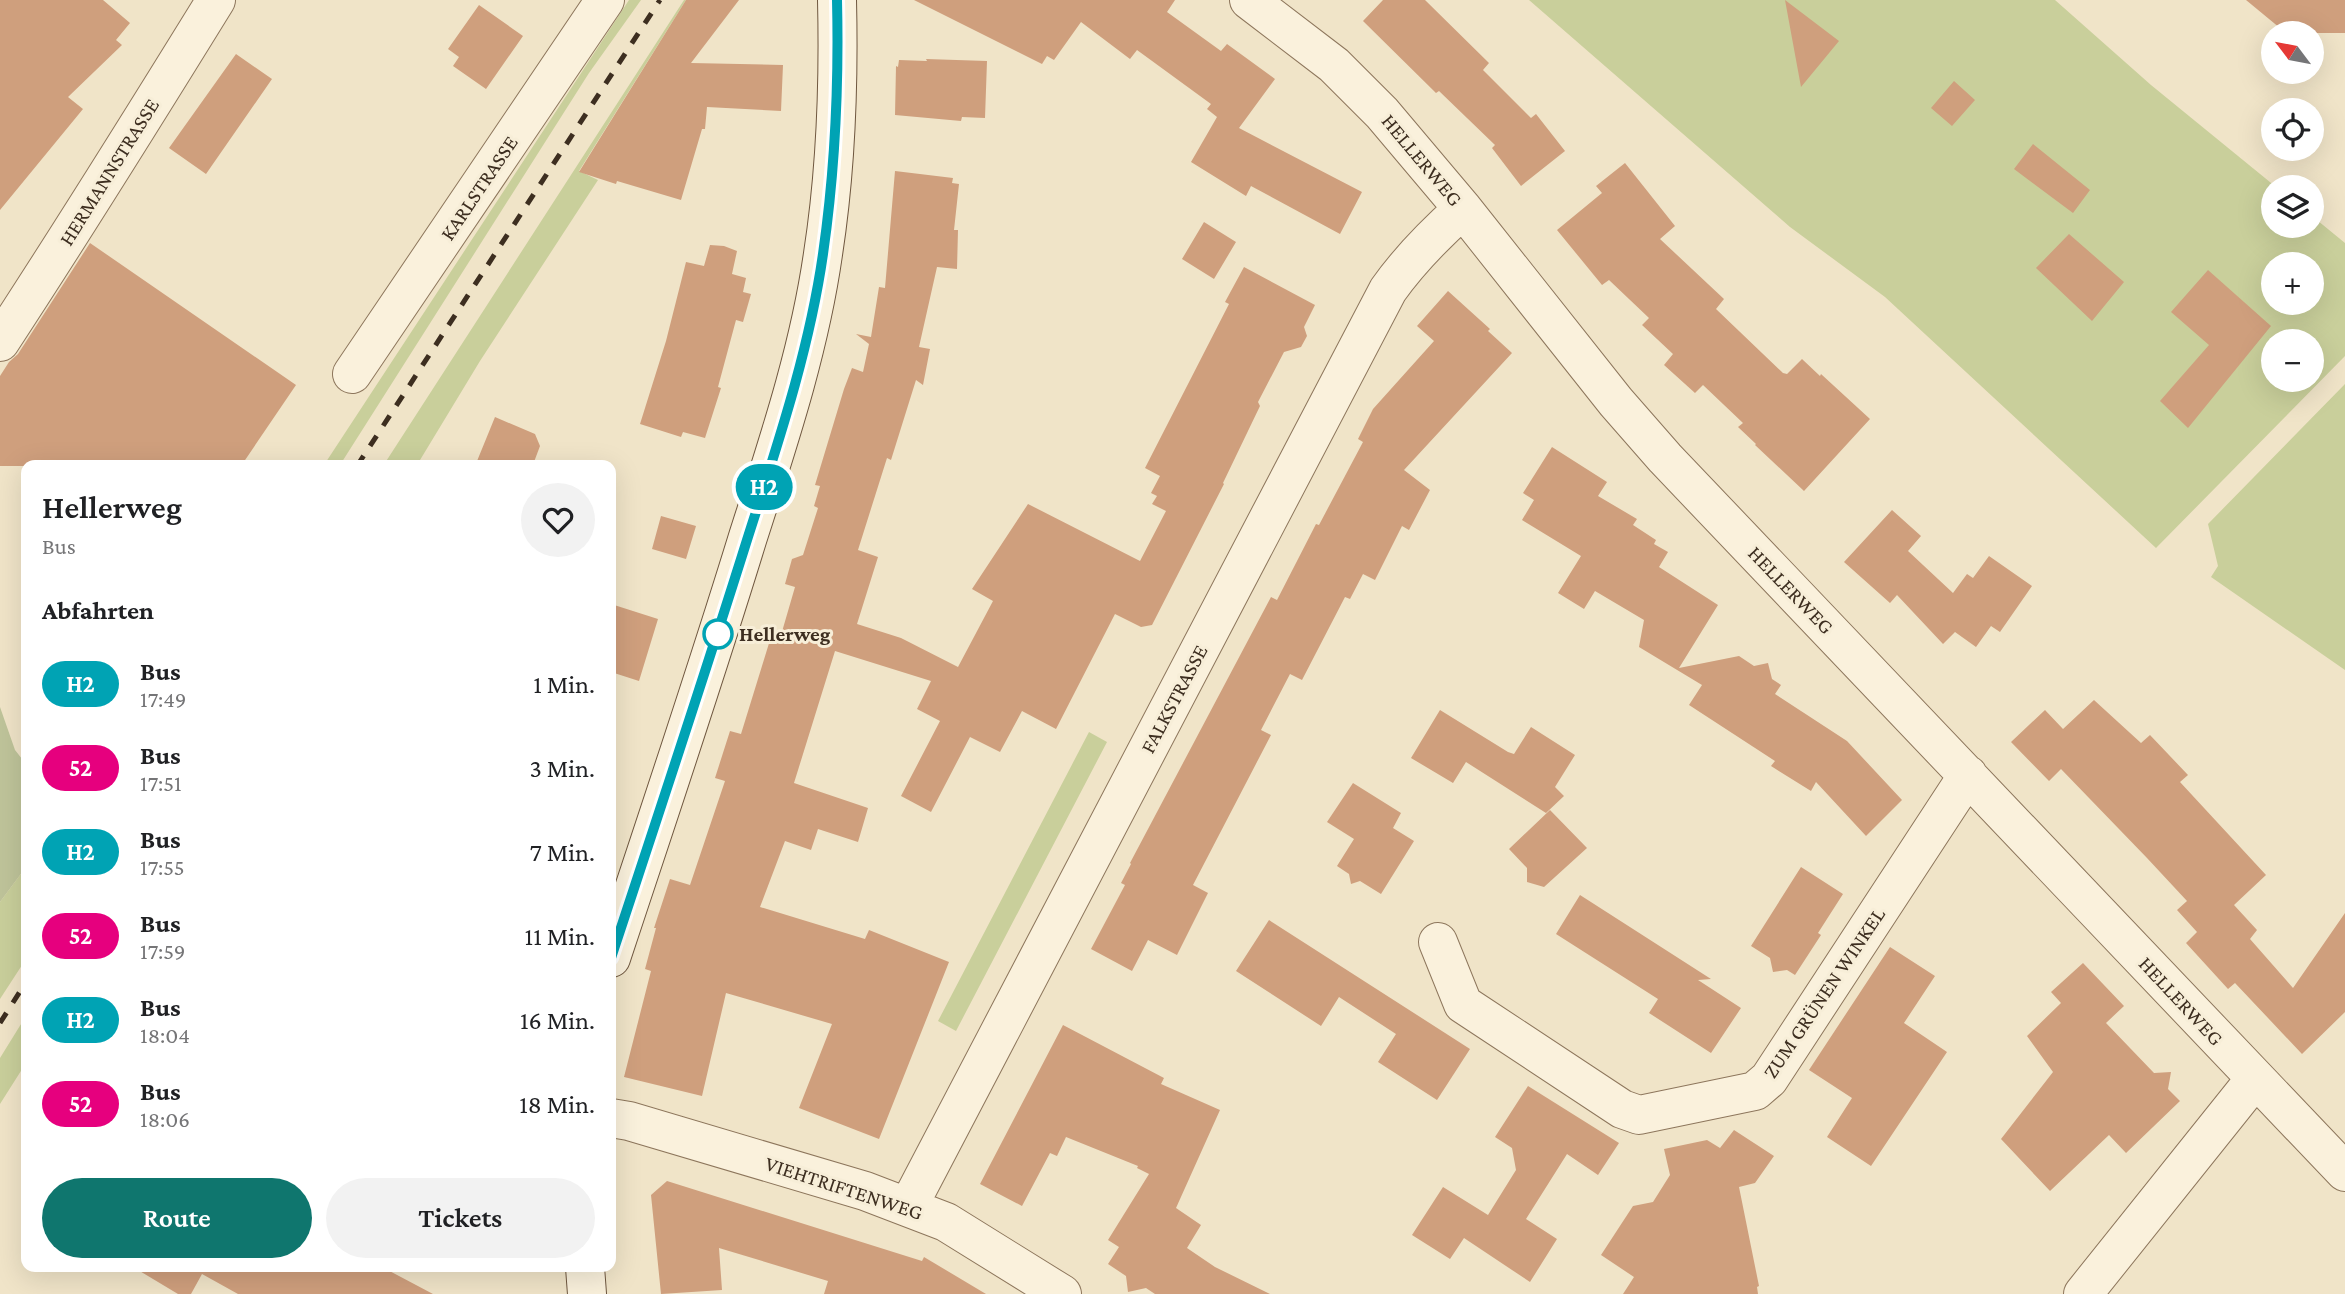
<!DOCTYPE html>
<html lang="de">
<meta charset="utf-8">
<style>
body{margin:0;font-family:"Crimson Pro",serif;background:#f2f2f2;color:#202124;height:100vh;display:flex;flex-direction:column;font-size:26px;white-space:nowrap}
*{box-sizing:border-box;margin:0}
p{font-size:23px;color:#757577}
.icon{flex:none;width:38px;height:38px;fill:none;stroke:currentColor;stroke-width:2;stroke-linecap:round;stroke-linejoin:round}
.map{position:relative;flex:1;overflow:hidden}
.side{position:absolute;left:21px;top:460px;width:595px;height:812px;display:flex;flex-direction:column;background:#fff;border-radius:14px;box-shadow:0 7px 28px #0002}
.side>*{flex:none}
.badge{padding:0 14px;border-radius:23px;font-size:24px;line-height:46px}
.needle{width:46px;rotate:302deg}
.controls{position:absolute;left:2261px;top:21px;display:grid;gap:14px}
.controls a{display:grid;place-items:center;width:63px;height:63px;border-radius:50%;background:#fff;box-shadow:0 7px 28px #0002;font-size:35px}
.map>.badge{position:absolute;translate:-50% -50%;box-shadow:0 0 0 4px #fff}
h2{padding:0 21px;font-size:26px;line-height:63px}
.round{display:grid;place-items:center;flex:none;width:74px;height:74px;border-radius:37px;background:#f2f2f2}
.summary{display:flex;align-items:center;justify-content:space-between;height:119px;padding:0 21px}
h1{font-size:33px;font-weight:600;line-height:52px}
.action{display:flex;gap:14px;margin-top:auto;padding:14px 21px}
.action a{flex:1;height:80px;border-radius:42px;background:#0f766e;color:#fff;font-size:28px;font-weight:600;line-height:80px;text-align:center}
.action a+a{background:#f2f2f2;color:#202124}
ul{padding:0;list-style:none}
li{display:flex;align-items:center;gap:21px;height:84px;padding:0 21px}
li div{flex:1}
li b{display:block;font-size:26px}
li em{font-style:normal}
li .badge{min-width:77px;font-weight:700;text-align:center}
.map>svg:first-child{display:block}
.green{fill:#c9cf9b;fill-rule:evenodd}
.cemetery{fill:#bfc49a}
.building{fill:#cf9f7d}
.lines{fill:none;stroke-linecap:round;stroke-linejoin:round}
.minor-casing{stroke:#8d765c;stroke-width:40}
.secondary-casing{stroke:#6f573f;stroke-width:40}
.minor{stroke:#faf1dc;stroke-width:38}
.secondary{stroke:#faf1dc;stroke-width:38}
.rail{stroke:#3d2e20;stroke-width:5;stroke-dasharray:12 12;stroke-linecap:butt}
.line-casing{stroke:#fff;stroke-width:16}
.line{stroke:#00a3b4;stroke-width:10}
.stop-dot{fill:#fff;stroke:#00a3b4;stroke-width:3.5}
.labels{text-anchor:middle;stroke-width:6;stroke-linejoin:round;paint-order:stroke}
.street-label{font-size:21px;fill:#3d2e20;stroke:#f7eed8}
.stop-label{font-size:21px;font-weight:bold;fill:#3d2e20;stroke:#f7eed8;text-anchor:start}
</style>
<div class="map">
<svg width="2345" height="1294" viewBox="0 0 2345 1294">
<rect width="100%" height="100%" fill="#f0e4c8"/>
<!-- green -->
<path class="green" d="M629,0H641L589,73L340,465H324Z
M684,0H686L579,171L598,180L480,361L417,465L383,466Z
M1529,0H2055L2151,85L2276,187H2273V226H2312V216L2345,243V356L2156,548L1885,297L1790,227ZM2273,264H2312V303H2273ZM2273,341H2312V380H2273Z
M2345,384V670L2211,577L2218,566L2208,524Z
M1089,732L1107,742L956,1031L938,1021Z
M26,867V959L0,999V902Z
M26,1016V1063L0,1104V1058Z"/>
<!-- cemetery -->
<path class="cemetery" d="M0,707L15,750L26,764V867L0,902Z"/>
<!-- building -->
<path class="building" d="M0,0H103L130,23L116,40L122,45L68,97L83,109L0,210Z
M686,0H739L691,63L783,65L781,111L707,107L705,129H702L681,200L617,181L616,184L579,172Z
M914,0H1175L1167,12L1221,51L1227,44L1275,79L1239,128L1362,192L1340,234L1251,186L1246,196L1191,162L1217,117L1207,109L1211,104L1137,50L1130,59L1081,22L1054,60L1047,56L1042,64Z
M1383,0H1425L1489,63L1483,70L1531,118L1536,114L1565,151L1521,186L1492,148L1495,145L1439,91L1436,93L1363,21Z
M1785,0L1839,41L1801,87Z
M2246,0H2345V33H2286Z
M479,5L523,36L486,89L453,66L459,57L448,49Z
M236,54L272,79L206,174L169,148Z
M926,59L987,61L985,118L962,117L961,121L895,115L896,66L898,67L899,60L927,61Z
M1954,81L1975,100L1952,126L1931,108Z
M2033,144L2090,190L2073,213L2014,169Z
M1625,163L1675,226L1660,239L1724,299L1716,309L1783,373L1787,374L1802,359L1820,376L1821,374L1870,419L1804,491L1755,445L1756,444L1738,427L1743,423L1703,385L1695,393L1664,365L1673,354L1642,325L1649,318L1609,280L1602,285L1557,230L1602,193L1596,186Z
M895,171L953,178L952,183L959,184L954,230H958L957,269L937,267L919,347L930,349L923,385L916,380L891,460L887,458L858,550L878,557L857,624L901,638L958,667L993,601L972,589L1028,504L1140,561L1166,511L1152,504L1157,496L1151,493L1160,476L1145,468L1229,304L1225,302L1244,267L1315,305L1304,327L1307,336L1301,347L1284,352L1258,402L1260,406L1223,483L1224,484L1152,625L1141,627L1115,614L1056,729L1022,711L1000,752L970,737L931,812L901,796L940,721L917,709L931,681L835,651L794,783L868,808L858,842L818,829L811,850L785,841L760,907L865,939L869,930L949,962L879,1139L799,1108L832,1024L726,993L702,1096L624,1077L651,971L645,969L656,928H654L670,879L690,885L725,781L715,778L730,731L741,734L770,640L779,642L795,587L785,584L792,559L803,555L818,508L814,506L820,486L815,485L844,389L852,368L863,372L869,344L856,334L871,337L879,287L885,288Z
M1204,222L1236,242L1214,279L1182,259Z
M2069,234L2124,282L2092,321L2036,268Z
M90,243L296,385L241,466H0V376L9,362L18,354Z
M710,245L724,246L737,251L732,274L746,278L743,292L751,294L743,322L736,320L718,387L721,388L705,438L683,432L681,437L640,424L666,341L686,262L704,266Z
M2208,270L2271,326L2188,428L2160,401L2209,345L2171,312Z
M1448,291L1490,329L1488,331L1512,353L1404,470L1430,490L1409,530L1402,526L1375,580L1363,574L1350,599L1345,597L1302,680L1290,674L1261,730L1271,735L1193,885L1208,893L1177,955L1148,940L1132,971L1091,949L1125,885L1121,883L1131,864L1130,863L1271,597L1277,600L1316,524L1319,525L1363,442L1358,439L1373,409L1434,341L1417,326Z
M495,417L535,434L540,446L534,462L525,466H475Z
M1552,447L1607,482L1598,496L1637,519L1633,525L1656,540L1654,544L1668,552L1659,567L1718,605L1679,668L1739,656L1754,666L1768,663L1772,679L1781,685L1775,694L1847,741L1902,800L1866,836L1816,782L1811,791L1771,766L1775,761L1689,705L1702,685L1639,647L1644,620L1595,591L1584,609L1558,593L1581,556L1522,520L1534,500L1523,493Z
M1892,510L1921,536L1908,551L1953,593L1967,574L1973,578L1989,556L2032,586L2000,632L1991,626L1976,647L1955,632L1943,644L1897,595L1890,603L1844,562Z
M661,516L696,526L686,559L652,549Z
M611,604L658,619L639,681L611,672Z
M2094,700L2141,743L2150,735L2188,775L2180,782L2266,875L2234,905L2257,930L2250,939L2293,988L2345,913V1012L2302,1054L2235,983L2228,989L2186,943L2197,932L2177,910L2187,901L2147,858L2061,769L2049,781L2011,742L2045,710L2063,729Z
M1440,710L1508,752L1514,754L1531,727L1575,755L1555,787L1564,796L1546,813L1466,762L1453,783L1411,758Z
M1353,783L1401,813L1393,828L1414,841L1381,894L1360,881L1351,884L1349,874L1337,866L1354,839L1327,822Z
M1550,810L1587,848L1544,887L1527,882V868L1509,849Z
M1801,867L1843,894L1818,933L1821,935L1795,975L1787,970L1773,972L1770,958L1751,946Z
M1580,895L1711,979L1698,980L1741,1008L1711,1053L1649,1013L1658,999L1556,934Z
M1269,920L1470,1049L1437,1100L1378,1062L1396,1034L1339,997L1321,1026L1236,971Z
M1890,947L1935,976L1904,1023L1947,1052L1871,1166L1827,1137L1852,1098L1809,1070Z
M2083,963L2124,1006L2106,1023L2154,1073L2171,1072L2168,1089L2180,1101L2126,1153L2109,1135L2050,1191L2001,1139L2053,1072L2027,1036L2061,1003L2051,992Z
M1063,1025L1164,1078L1161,1084L1220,1110L1176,1208L1201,1225L1187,1248L1215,1267L1270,1294H1155L1146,1288L1128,1292L1126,1276L1108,1264L1119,1247L1108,1240L1149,1174L1137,1168L1138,1166L1066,1137L1057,1156L1050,1153L1022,1206L980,1184Z
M1528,1086L1619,1143L1598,1175L1567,1154L1526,1219L1557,1239L1530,1282L1464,1238L1450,1259L1412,1235L1443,1187L1488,1215L1516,1170L1512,1148L1495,1137Z
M1734,1130L1774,1156L1755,1183L1739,1187L1759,1286L1757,1287L1758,1294H1623L1634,1277L1601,1255L1633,1206L1653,1202L1670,1175L1664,1149L1707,1140L1720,1148Z
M667,1181L922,1261L924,1257L986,1294H824L828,1281L719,1248L722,1290L661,1294L651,1195Z
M133,1267H382L433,1294H238L202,1274L191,1294H178Z"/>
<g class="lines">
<defs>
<path id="minor" d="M1249,0L1334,65L1382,113L1463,209L1616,402L1665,458L2345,1172
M0,342C74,229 145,115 216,0
M352,374L605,0
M1438,942L1463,1004L1622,1109L1639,1115L1755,1091L1769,1079L1968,775
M611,1118L629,1121L865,1191L946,1222L1062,1294
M908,1207L1388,290C1410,259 1435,234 1463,209
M2083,1294L2255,1079"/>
<path id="secondary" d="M611,958C657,819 704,680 747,540C777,446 809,352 823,254C836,170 839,84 837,0
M585,1267L587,1294"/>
</defs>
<!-- minor casing -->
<use href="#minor" class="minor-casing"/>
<!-- secondary casing -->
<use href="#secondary" class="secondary-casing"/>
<!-- minor -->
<use href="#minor" class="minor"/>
<!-- secondary -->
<use href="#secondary" class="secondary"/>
<!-- rail -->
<path class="rail" d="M357,466L660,0
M0,1023L26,982"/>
</g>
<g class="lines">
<defs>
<path id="line" d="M611,958C657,819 703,680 747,540C777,446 809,352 823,254C835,170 839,84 837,0"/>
</defs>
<!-- line casing -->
<use href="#line" class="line-casing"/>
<!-- line -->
<use href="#line" class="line"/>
</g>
<!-- markers -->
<circle class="stop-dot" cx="718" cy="634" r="14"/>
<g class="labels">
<!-- street labels -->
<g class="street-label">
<text transform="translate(1422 160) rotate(50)" y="7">HELLERWEG</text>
<text transform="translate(109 172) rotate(-58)" y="7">HERMANNSTRASSE</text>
<text transform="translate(479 188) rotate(-56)" y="7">KARLSTRASSE</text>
<text transform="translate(1791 590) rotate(46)" y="7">HELLERWEG</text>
<text transform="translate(1174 699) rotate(-62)" y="7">FALKSTRASSE</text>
<text transform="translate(1824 993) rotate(-56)" y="7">ZUM GRÜNEN WINKEL</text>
<text transform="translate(2181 1001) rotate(47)" y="7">HELLERWEG</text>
<text transform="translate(844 1188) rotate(18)" y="7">VIEHTRIFTENWEG</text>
</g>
<!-- stop labels -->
<g class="stop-label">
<text x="739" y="641">Hellerweg</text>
</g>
</g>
</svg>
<div class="controls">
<a><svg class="needle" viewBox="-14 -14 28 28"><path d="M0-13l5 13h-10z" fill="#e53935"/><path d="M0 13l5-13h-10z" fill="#757577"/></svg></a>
<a><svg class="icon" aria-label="locate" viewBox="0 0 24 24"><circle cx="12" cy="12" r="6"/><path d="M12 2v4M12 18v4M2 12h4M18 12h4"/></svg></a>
<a><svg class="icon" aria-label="layers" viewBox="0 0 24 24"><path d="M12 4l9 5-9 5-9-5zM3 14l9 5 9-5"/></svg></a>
<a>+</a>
<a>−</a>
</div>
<b class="badge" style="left:764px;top:487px;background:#00a3b4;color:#fff">H2</b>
<section class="side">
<div class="summary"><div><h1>Hellerweg</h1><p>Bus</p></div><a class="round"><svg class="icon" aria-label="heart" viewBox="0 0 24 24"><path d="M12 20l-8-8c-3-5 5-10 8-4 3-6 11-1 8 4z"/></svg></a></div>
<h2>Abfahrten</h2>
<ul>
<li><span class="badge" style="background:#00a3b4;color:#fff">H2</span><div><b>Bus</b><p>17:49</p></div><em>1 Min.</em></li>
<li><span class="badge" style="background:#e6007e;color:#fff">52</span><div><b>Bus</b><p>17:51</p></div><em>3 Min.</em></li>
<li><span class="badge" style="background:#00a3b4;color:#fff">H2</span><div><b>Bus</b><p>17:55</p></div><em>7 Min.</em></li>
<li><span class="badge" style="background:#e6007e;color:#fff">52</span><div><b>Bus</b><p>17:59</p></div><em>11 Min.</em></li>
<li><span class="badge" style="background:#00a3b4;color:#fff">H2</span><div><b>Bus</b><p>18:04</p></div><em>16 Min.</em></li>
<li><span class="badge" style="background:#e6007e;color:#fff">52</span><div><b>Bus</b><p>18:06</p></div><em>18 Min.</em></li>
</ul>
<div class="action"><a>Route</a><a>Tickets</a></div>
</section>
</div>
